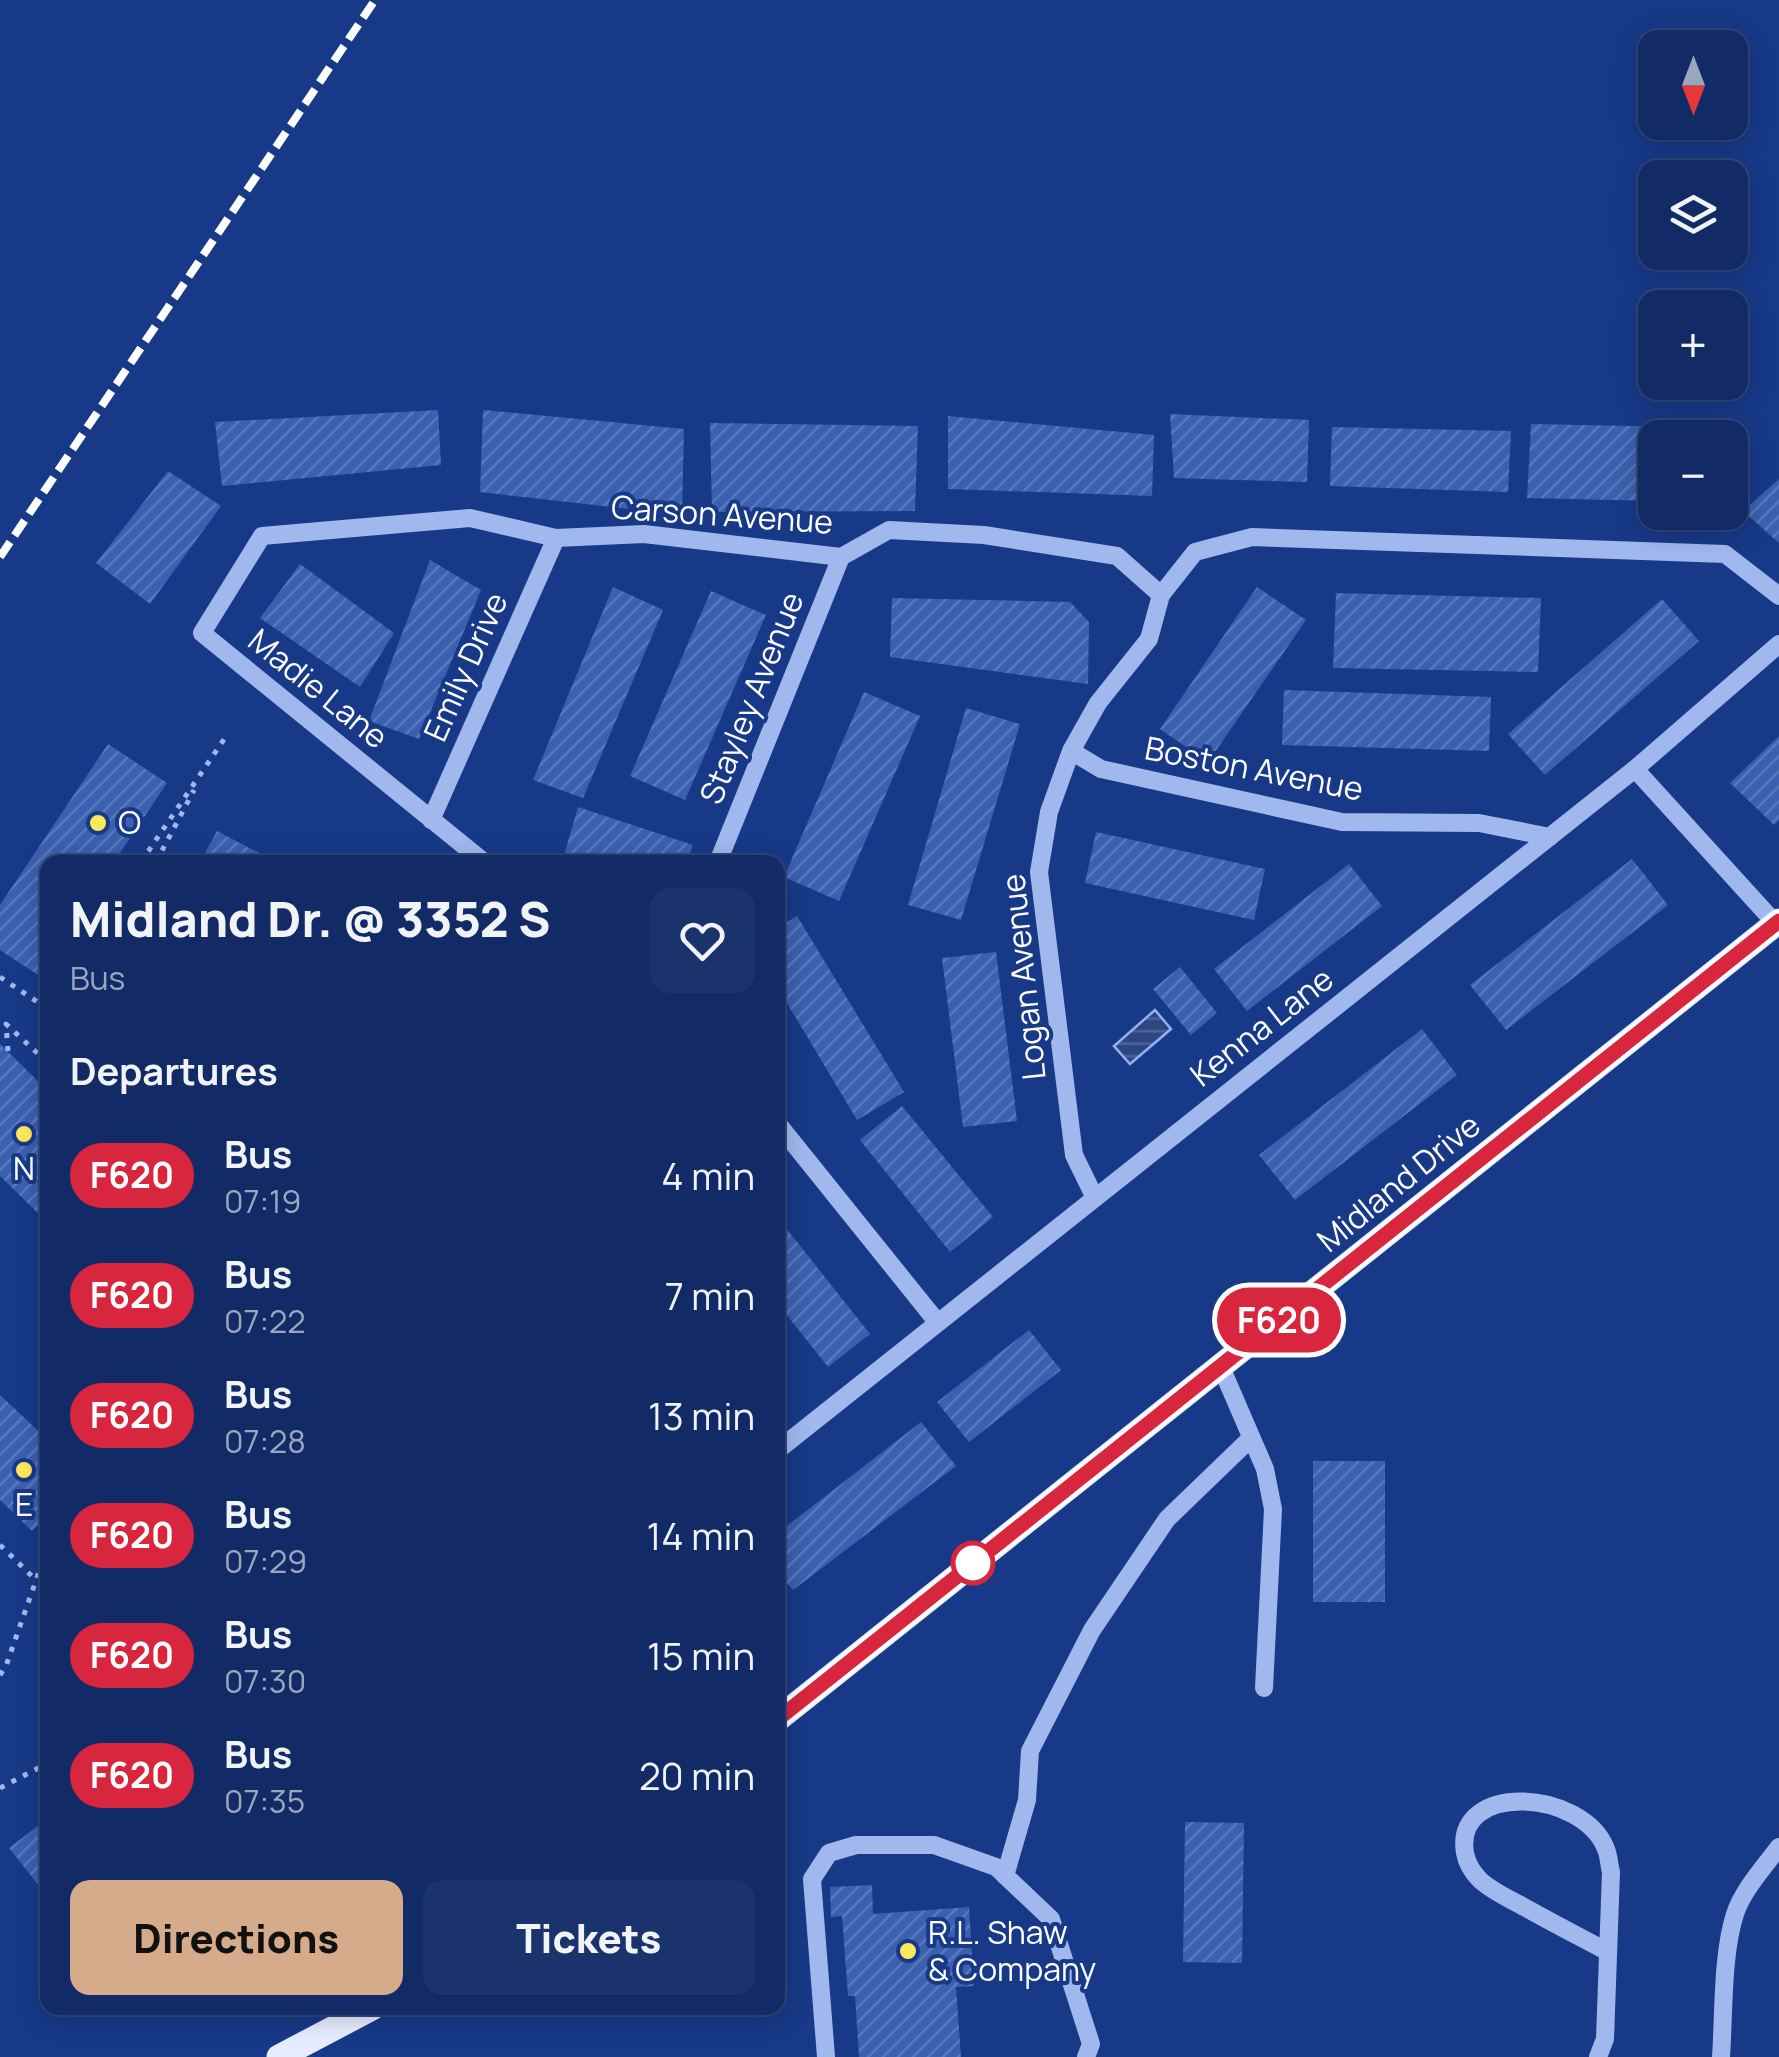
<!DOCTYPE html>
<meta charset="utf-8">
<style>
body{margin:0;font-family:Manrope,sans-serif;background:#1b336c;color:#f1f3f6;height:100vh;display:flex;flex-direction:column;font-size:38px;white-space:nowrap}
*{box-sizing:border-box;margin:0}
p{font-size:32px;color:#9ca7bf}
.icon{flex:none;width:55px;height:55px;fill:none;stroke:currentColor;stroke-width:2;stroke-linecap:round;stroke-linejoin:round}
.map{position:relative;flex:1;overflow:hidden}
.sheet{position:absolute;left:40px;top:855px;width:745px;height:1160px;display:flex;flex-direction:column;background:#122b66;border-radius:20px;box-shadow:0 5px 25px #0003,0 0 0 2px #31477a}
.sheet>*{flex:none}
.badge{padding:0 20px;border-radius:32px;font-size:35px;line-height:65px}
.needle{width:65px;rotate:180deg}
.fabs{position:absolute;left:1638px;top:30px;display:grid;gap:20px}
.fabs a{display:grid;place-items:center;width:110px;height:110px;border-radius:20px;background:#122b66;box-shadow:0 5px 25px #0003,0 0 0 2px #31477a;font-size:50px}
.map>.badge{position:absolute;translate:-50% -50%;box-shadow:0 0 0 5px #fff}
h2{padding:0 30px;font-size:38px;line-height:90px}
.round{display:grid;place-items:center;flex:none;width:105px;height:105px;border-radius:20px;background:#1b336c}
.head{display:flex;align-items:center;justify-content:space-between;height:170px;padding:0 30px}
h1{font-size:48px;font-weight:800;line-height:75px}
.button{display:flex;gap:20px;margin-top:auto;padding:20px 30px}
.button a{flex:1;height:115px;border-radius:20px;background:#d6ab8b;color:#111;font-size:40px;font-weight:800;line-height:115px;text-align:center}
.button a+a{background:#1b336c;color:#f1f3f6}
ul{padding:0;list-style:none}
li{display:flex;align-items:center;gap:30px;height:120px;padding:0 30px}
li div{flex:1}
li b{display:block;font-size:38px}
li em{font-style:normal}
li .badge{min-width:110px;font-weight:700;text-align:center}
.map>svg:first-child{display:block}
.water{fill:url(#water-rules);stroke:#92b1f0;stroke-width:2.5}
.building{fill:url(#building-hatch)}
.lines{fill:none;stroke-linecap:round;stroke-linejoin:round}
.path{stroke:#a0b8ed;stroke-width:5;stroke-dasharray:5 8;stroke-linecap:butt}
.minor{stroke:#a0b8ed;stroke-width:18}
.major{stroke:#e6ecff;stroke-width:25}
.rail{stroke:#fff;stroke-width:8;stroke-dasharray:18 8;stroke-linecap:butt}
.line-casing{stroke:#fff;stroke-width:22}
.line{stroke:#d7263d;stroke-width:15}
.poi-dot{fill:#ffe75c;stroke:#183988;stroke-width:4}
.stop-dot{fill:#fff;stroke:#d7263d;stroke-width:5}
.labels{text-anchor:middle;stroke-width:8;stroke-linejoin:round;paint-order:stroke}
.street-label{font-size:32px;fill:#fff;stroke:#183988}
.poi-label{font-size:32px;fill:#fff;stroke:#183988;text-anchor:start}
</style>
<div class="map">
<svg width="1779" height="2057" viewBox="0 0 1779 2057">
<defs>
<pattern id="water-rules" width="6" height="5" patternUnits="userSpaceOnUse" patternTransform="scale(2.5)"><rect width="6" height="5" fill="#2e4783"/><path d="M0 2.5h6" fill="none" stroke="#4d6396"/></pattern>
<pattern id="building-hatch" width="6" height="6" patternUnits="userSpaceOnUse" patternTransform="scale(2.5)"><rect width="6" height="6" fill="#3c60b0"/><path d="M-1 1l2-2M0 6l6-6M5 7l2-2" fill="none" stroke="#5978bc"/></pattern>
</defs>
<rect width="100%" height="100%" fill="#183988"/>
<!-- water -->
<path class="water" d="M1155,1010L1171,1029L1130,1064L1114,1046Z"/>
<!-- building -->
<path class="building" d="M438,410L441,465L222,486L215,422Z
M483,410L684,429L682,515L480,492Z
M1170,414L1309,420L1307,482L1174,478Z
M948,416L1154,435L1152,496L948,489Z
M710,423L918,426L915,511L712,512Z
M1531,424L1735,428L1733,473H1730V438H1655V501L1527,498Z
M1332,427L1511,431L1508,492L1330,486Z
M168,471L221,506L150,604L96,563Z
M1779,479V543L1743,511Z
M430,560L481,590L419,739L369,721Z
M300,564L394,633L360,687L260,618Z
M613,587L663,610L583,798L533,780Z
M1257,587L1306,620L1208,762L1160,729Z
M711,591L766,615L685,800L630,776Z
M1336,593L1541,598L1538,672L1333,668Z
M892,598L1070,602L1089,622L1088,684L890,657Z
M1662,599L1699,641L1545,775L1508,734Z
M1284,690L1491,697L1489,751L1282,745Z
M864,692L920,716L839,901L784,877Z
M966,708L1020,724L961,920L908,905Z
M1779,736V820L1774,825L1730,783Z
M108,744L167,783L114,862H48V961L38,975L0,950V905Z
M578,807L693,845L687,862H562Z
M217,831L276,862H200Z
M1096,832L1265,869L1254,920L1085,883Z
M1632,859L1668,905L1506,1030L1470,985Z
M1349,864L1382,906L1247,1011L1214,969Z
M797,916L904,1092L857,1120L778,988V928Z
M996,952L1017,1121L963,1127L942,958Z
M1180,967L1217,1013L1191,1035L1153,989Z
M1422,1029L1457,1075L1295,1200L1259,1155Z
M0,1044L48,1091V1223L0,1176Z
M902,1106L993,1217L950,1252L860,1140Z
M778,1218L870,1334L828,1367L778,1304Z
M1029,1330L1061,1370L969,1442L937,1402Z
M0,1395L48,1440V1515L32,1531L0,1500Z
M921,1422L956,1466L793,1590L778,1573V1533Z
M1313,1461H1385V1602H1313Z
M48,1818V1897L9,1848Z
M1185,1822L1244,1823L1242,1963L1183,1962Z
M872,1885L873,1914L969,1907L974,1986L956,1987L961,2057H859L855,1996H848L842,1916L831,1917L830,1887Z"/>
<g class="lines">
<!-- path -->
<path class="path" d="M141,862L227,735
M156,862L194,790
M0,977L48,1009
M8,1051L6,1024L48,1063
M0,1545L36,1580
M0,1675L6,1666L48,1546
M0,1788L48,1763"/>
<!-- minor -->
<path class="minor" d="M1071,751L1101,769L1342,822L1479,823L1550,837
M1635,769L1776,924
M431,820L556,538
M484,862L202,633L262,536L470,518L556,538L644,534L841,557L889,530L984,535L1117,556L1161,595L1195,552L1252,537L1725,554L1779,596
M718,862L841,557
M778,1124L938,1323
M1095,1198L1074,1155L1039,872L1049,812L1071,751L1098,703L1149,639L1161,595
M1221,1367L1265,1469L1273,1509L1264,1688
M778,1450L1635,769L1779,644
M1005,1876L1027,1800L1030,1751L1092,1630L1167,1519L1251,1438
M826,2057L812,1879L829,1853L856,1845H934L996,1867L1051,1919L1091,2044L1086,2057
M1598,2057L1605,2039L1611,1872C1609,1865 1609,1856 1606,1849C1583,1789 1453,1781 1465,1853C1467,1864 1472,1872 1480,1880C1493,1892 1510,1899 1526,1908C1553,1923 1580,1937 1608,1952
M1721,2057C1724,2014 1722,1954 1735,1914C1743,1890 1764,1867 1779,1847"/>
<!-- major -->
<path class="major" d="M778,1719L1779,921
M279,2057L372,2008"/>
<!-- rail -->
<path class="rail" d="M0,557L375,0"/>
</g>
<g class="lines">
<defs>
<path id="line" d="M778,1719L1779,921"/>
</defs>
<!-- line casing -->
<use href="#line" class="line-casing"/>
<!-- line -->
<use href="#line" class="line"/>
</g>
<!-- markers -->
<g class="poi-dot">
<circle cx="98" cy="823" r="10"/>
<circle cx="24" cy="1134" r="10"/>
<circle cx="24" cy="1470" r="10"/>
<circle cx="908" cy="1951" r="10"/>
</g>
<circle class="stop-dot" cx="973" cy="1563" r="20"/>
<g class="labels">
<!-- street labels -->
<g class="street-label">
<text transform="translate(722 515) rotate(4)" y="11">Carson Avenue</text>
<text transform="translate(466 667) rotate(-66)" y="11">Emily Drive</text>
<text transform="translate(318 689) rotate(39)" y="11">Madie Lane</text>
<text transform="translate(752 698) rotate(-68)" y="11">Stayley Avenue</text>
<text transform="translate(1254 769) rotate(11)" y="11">Boston Avenue</text>
<text transform="translate(1024 977) rotate(-96)" y="11">Logan Avenue</text>
<text transform="translate(1262 1027) rotate(-38)" y="11">Kenna Lane</text>
<text transform="translate(1399 1183) rotate(-39)" y="11">Midland Drive</text>
</g>
<!-- poi labels -->
<g class="poi-label">
<text x="118" y="834">O</text>
<text x="24" y="1180" text-anchor="middle">N</text>
<text x="24" y="1516" text-anchor="middle">E</text>
<text x="928" y="1944">R.L. Shaw<tspan x="928" dy="37">&amp; Company</tspan></text>
</g>
</g>
</svg>
<div class="fabs">
<a><svg class="needle" viewBox="-14 -14 28 28"><path d="M0-13l5 13h-10z" fill="#e53935"/><path d="M0 13l5-13h-10z" fill="#9ca7bf"/></svg></a>
<a><svg class="icon" aria-label="layers" viewBox="0 0 24 24"><path d="M12 4l9 5-9 5-9-5zM3 14l9 5 9-5"/></svg></a>
<a>+</a>
<a>−</a>
</div>
<b class="badge" style="left:1279px;top:1320px;background:#d7263d;color:#fff">F620</b>
<section class="sheet">
<div class="head"><div><h1>Midland Dr. @ 3352 S</h1><p>Bus</p></div><a class="round"><svg class="icon" aria-label="heart" viewBox="0 0 24 24"><path d="M12 20l-8-8c-3-5 5-10 8-4 3-6 11-1 8 4z"/></svg></a></div>
<h2>Departures</h2>
<ul>
<li><span class="badge" style="background:#d7263d;color:#fff">F620</span><div><b>Bus</b><p>07:19</p></div><em>4 min</em></li>
<li><span class="badge" style="background:#d7263d;color:#fff">F620</span><div><b>Bus</b><p>07:22</p></div><em>7 min</em></li>
<li><span class="badge" style="background:#d7263d;color:#fff">F620</span><div><b>Bus</b><p>07:28</p></div><em>13 min</em></li>
<li><span class="badge" style="background:#d7263d;color:#fff">F620</span><div><b>Bus</b><p>07:29</p></div><em>14 min</em></li>
<li><span class="badge" style="background:#d7263d;color:#fff">F620</span><div><b>Bus</b><p>07:30</p></div><em>15 min</em></li>
<li><span class="badge" style="background:#d7263d;color:#fff">F620</span><div><b>Bus</b><p>07:35</p></div><em>20 min</em></li>
</ul>
<div class="button"><a>Directions</a><a>Tickets</a></div>
</section>
</div>
